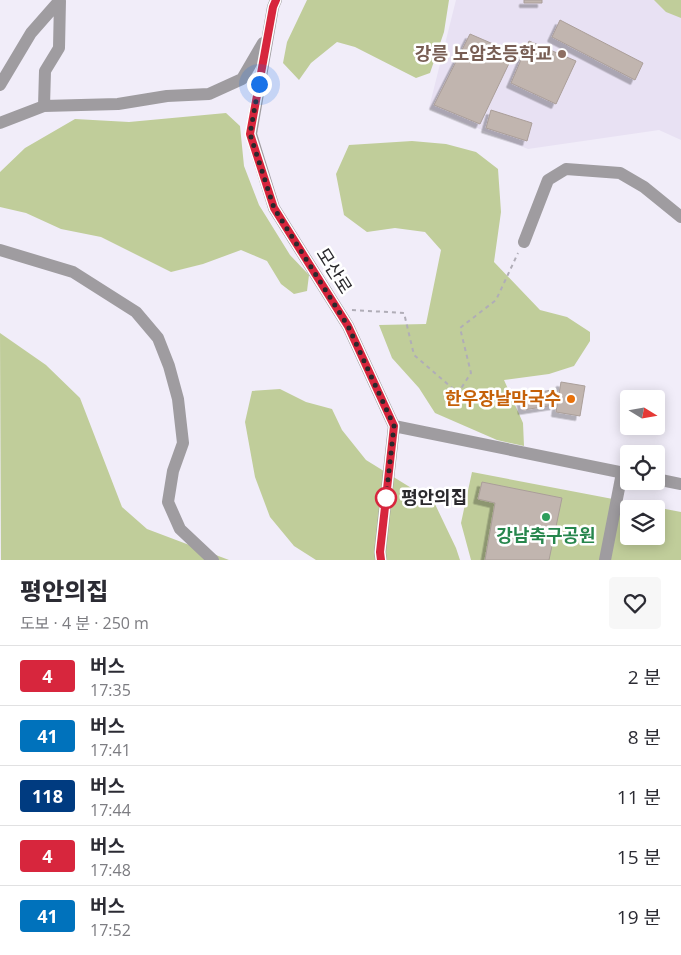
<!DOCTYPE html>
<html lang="ko">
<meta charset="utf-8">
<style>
body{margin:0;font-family:"Open Sans","Noto Sans KR",sans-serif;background:#f7f7f7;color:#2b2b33;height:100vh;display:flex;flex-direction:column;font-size:19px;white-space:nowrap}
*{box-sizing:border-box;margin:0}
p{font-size:16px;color:#7c7c81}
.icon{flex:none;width:28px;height:28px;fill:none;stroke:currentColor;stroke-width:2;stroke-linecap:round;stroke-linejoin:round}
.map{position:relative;height:560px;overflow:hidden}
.drawer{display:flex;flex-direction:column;background:#fff;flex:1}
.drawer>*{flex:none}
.badge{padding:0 10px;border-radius:4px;font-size:18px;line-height:32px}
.needle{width:32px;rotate:101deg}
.controls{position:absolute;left:620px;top:390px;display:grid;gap:10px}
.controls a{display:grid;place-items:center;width:45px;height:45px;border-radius:5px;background:#fff;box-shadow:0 2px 12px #0003;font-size:25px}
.you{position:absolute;width:25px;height:25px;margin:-12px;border:4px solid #fff;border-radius:50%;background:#1a73e8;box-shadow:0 0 0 8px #1a73e833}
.map>.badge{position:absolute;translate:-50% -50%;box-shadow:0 0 0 2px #fff}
.round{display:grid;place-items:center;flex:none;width:52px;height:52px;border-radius:5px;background:#f7f7f7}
.headline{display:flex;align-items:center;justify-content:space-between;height:85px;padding:0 20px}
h1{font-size:24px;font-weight:800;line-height:38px}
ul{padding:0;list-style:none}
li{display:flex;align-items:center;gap:15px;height:60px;padding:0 20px;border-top:1px solid #e1e1e2}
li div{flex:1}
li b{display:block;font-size:19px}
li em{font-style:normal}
li .badge{min-width:55px;font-weight:700;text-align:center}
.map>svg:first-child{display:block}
.built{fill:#e8e1f3}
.green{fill:#c0cd9a;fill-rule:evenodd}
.building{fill:#c1b5af;stroke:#aa9e99;filter:url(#shadow)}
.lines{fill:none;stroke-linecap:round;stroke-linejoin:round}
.path{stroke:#b0adb7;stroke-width:2;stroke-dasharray:4 4;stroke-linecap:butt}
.minor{stroke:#9f9ca0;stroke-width:12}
.line-casing{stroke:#fff;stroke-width:11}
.line{stroke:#d7263d;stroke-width:8}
.walk{stroke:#2a292d;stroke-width:5;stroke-dasharray:0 9}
.education-dot{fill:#8d6e63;stroke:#fff;stroke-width:2}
.food-dot{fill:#e8710a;stroke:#fff;stroke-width:2}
.stop-dot{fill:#fff;stroke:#d7263d;stroke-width:2.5}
.leisure-dot{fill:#2e9e5b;stroke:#fff;stroke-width:2}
.labels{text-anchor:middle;stroke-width:5;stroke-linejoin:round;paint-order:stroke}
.education-label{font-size:18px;font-weight:bold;fill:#785e54;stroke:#fff;text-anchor:end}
.street-label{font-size:18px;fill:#2a292d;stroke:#fff}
.food-label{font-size:18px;font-weight:bold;fill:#c56008;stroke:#fff;text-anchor:end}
.stop-label{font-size:18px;font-weight:bold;fill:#2a292d;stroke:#fff;text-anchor:start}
.leisure-label{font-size:18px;font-weight:bold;fill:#27864d;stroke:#fff}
</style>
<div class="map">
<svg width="681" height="560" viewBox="0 0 681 560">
<defs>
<filter id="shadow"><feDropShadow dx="-4.5" dy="4.5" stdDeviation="0" flood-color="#0004"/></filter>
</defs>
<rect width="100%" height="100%" fill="#f1edf9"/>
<!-- built -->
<path class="built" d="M456,0H681V140L659,130L528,149L429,108Z"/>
<!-- green -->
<path class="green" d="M307,0H449L444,32L430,73L416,78L355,47L337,42L311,63L299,80L283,63L287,42Z
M654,0H681V18L666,12Z
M226,113L240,126L244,166L259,205L290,255L309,275L307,291L294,294L281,284L267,261L241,250L203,264L171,272L101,237L61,229L26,213L0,207V172L25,148L75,119L129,122Z
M412,141L446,144L476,152L498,169L501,212L494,262L540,310L567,317L590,332V341L574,366L549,374L504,380L523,423L524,446L497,440L435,413L419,388L392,358L379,325L426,324L441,250L425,232L395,228L367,232L344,215L336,174L349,145Z
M0,333L46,365L80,398L122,507L147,529L229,560H1Z
M280,389L306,402L332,409L342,430L366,460L434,502L456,548L460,560H316L294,546L270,517L255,477L245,422L252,391Z
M472,472L681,512V560H471L461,523ZM629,509H656V536H629Z"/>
<!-- building -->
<path class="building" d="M524,0H542V3H524Z
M560,20L643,63L635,80L552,37Z
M470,34L514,53L480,124L434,105Z
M529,41L576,61L556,104L511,83Z
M491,110L532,123L527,141L486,128Z
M561,382L585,386L580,416L556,412Z
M552,390L555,405L523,410L521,395Z
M482,482L562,498L549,560H485L495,503L478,499Z"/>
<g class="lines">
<!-- path -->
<path class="path" d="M352,310L404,313L414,355L458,393L471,373L460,328L496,300L518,253"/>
<!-- minor -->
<path class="minor" d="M276,0L273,7L251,134L274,208L348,326L394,426L380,552L381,560
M0,85L31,33L60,0
M44,106L45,71L59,48L60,0
M0,123L44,106L118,104L167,96L209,94L242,79L263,43
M524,242L548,180L566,169L620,173L644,187L681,217
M0,250L73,272L136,312L158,338L169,366L178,399L183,443L173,471L168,502L180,529L213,560
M394,426L629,474
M656,479L681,484
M605,560L622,473"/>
</g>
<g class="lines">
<defs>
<path id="line" d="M276,0L273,7L250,134L274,208L348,326L394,426L380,552L381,560"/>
</defs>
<!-- line casing -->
<use href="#line" class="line-casing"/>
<!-- line -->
<use href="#line" class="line"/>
<!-- walk -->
<path class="walk" d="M259,84L250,134L274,208L348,326L394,426L386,498"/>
</g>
<!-- markers -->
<circle class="education-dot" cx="562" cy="54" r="5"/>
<circle class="food-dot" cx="571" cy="399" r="5"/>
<circle class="stop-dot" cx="386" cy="498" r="10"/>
<circle class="leisure-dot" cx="546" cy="517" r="5"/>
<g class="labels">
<!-- education labels -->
<g class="education-label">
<text x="552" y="60">강릉 노암초등학교</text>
</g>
<!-- street labels -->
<g class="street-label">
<text transform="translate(334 271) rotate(58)" y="6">모산로</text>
</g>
<!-- food labels -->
<g class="food-label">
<text x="561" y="405">한우장날막국수</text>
</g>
<!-- stop labels -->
<g class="stop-label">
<text x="401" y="504">평안의집</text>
</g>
<!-- leisure labels -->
<g class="leisure-label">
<text x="546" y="542">강남축구공원</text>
</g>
</g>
</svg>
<div class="controls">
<a><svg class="needle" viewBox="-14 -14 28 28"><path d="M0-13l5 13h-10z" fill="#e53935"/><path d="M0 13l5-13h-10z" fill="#7c7c81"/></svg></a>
<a><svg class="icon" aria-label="locate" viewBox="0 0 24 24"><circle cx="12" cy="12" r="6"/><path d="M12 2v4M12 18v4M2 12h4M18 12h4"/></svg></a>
<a><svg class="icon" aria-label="layers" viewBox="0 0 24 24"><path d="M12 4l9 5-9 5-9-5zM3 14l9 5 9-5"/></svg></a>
</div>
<div class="you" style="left:259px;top:84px"></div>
</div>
<section class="drawer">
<div class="headline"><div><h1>평안의집</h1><p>도보 · 4 분 · 250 m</p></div><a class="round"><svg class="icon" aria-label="heart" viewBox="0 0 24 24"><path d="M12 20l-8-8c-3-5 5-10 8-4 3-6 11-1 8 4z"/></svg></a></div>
<ul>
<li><span class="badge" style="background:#d7263d;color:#fff">4</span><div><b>버스</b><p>17:35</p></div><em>2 분</em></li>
<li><span class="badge" style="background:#0072bc;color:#fff">41</span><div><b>버스</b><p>17:41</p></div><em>8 분</em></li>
<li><span class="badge" style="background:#003b80;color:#fff">118</span><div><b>버스</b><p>17:44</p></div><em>11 분</em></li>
<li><span class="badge" style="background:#d7263d;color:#fff">4</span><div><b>버스</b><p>17:48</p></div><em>15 분</em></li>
<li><span class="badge" style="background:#0072bc;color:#fff">41</span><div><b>버스</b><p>17:52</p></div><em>19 분</em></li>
</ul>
</section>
